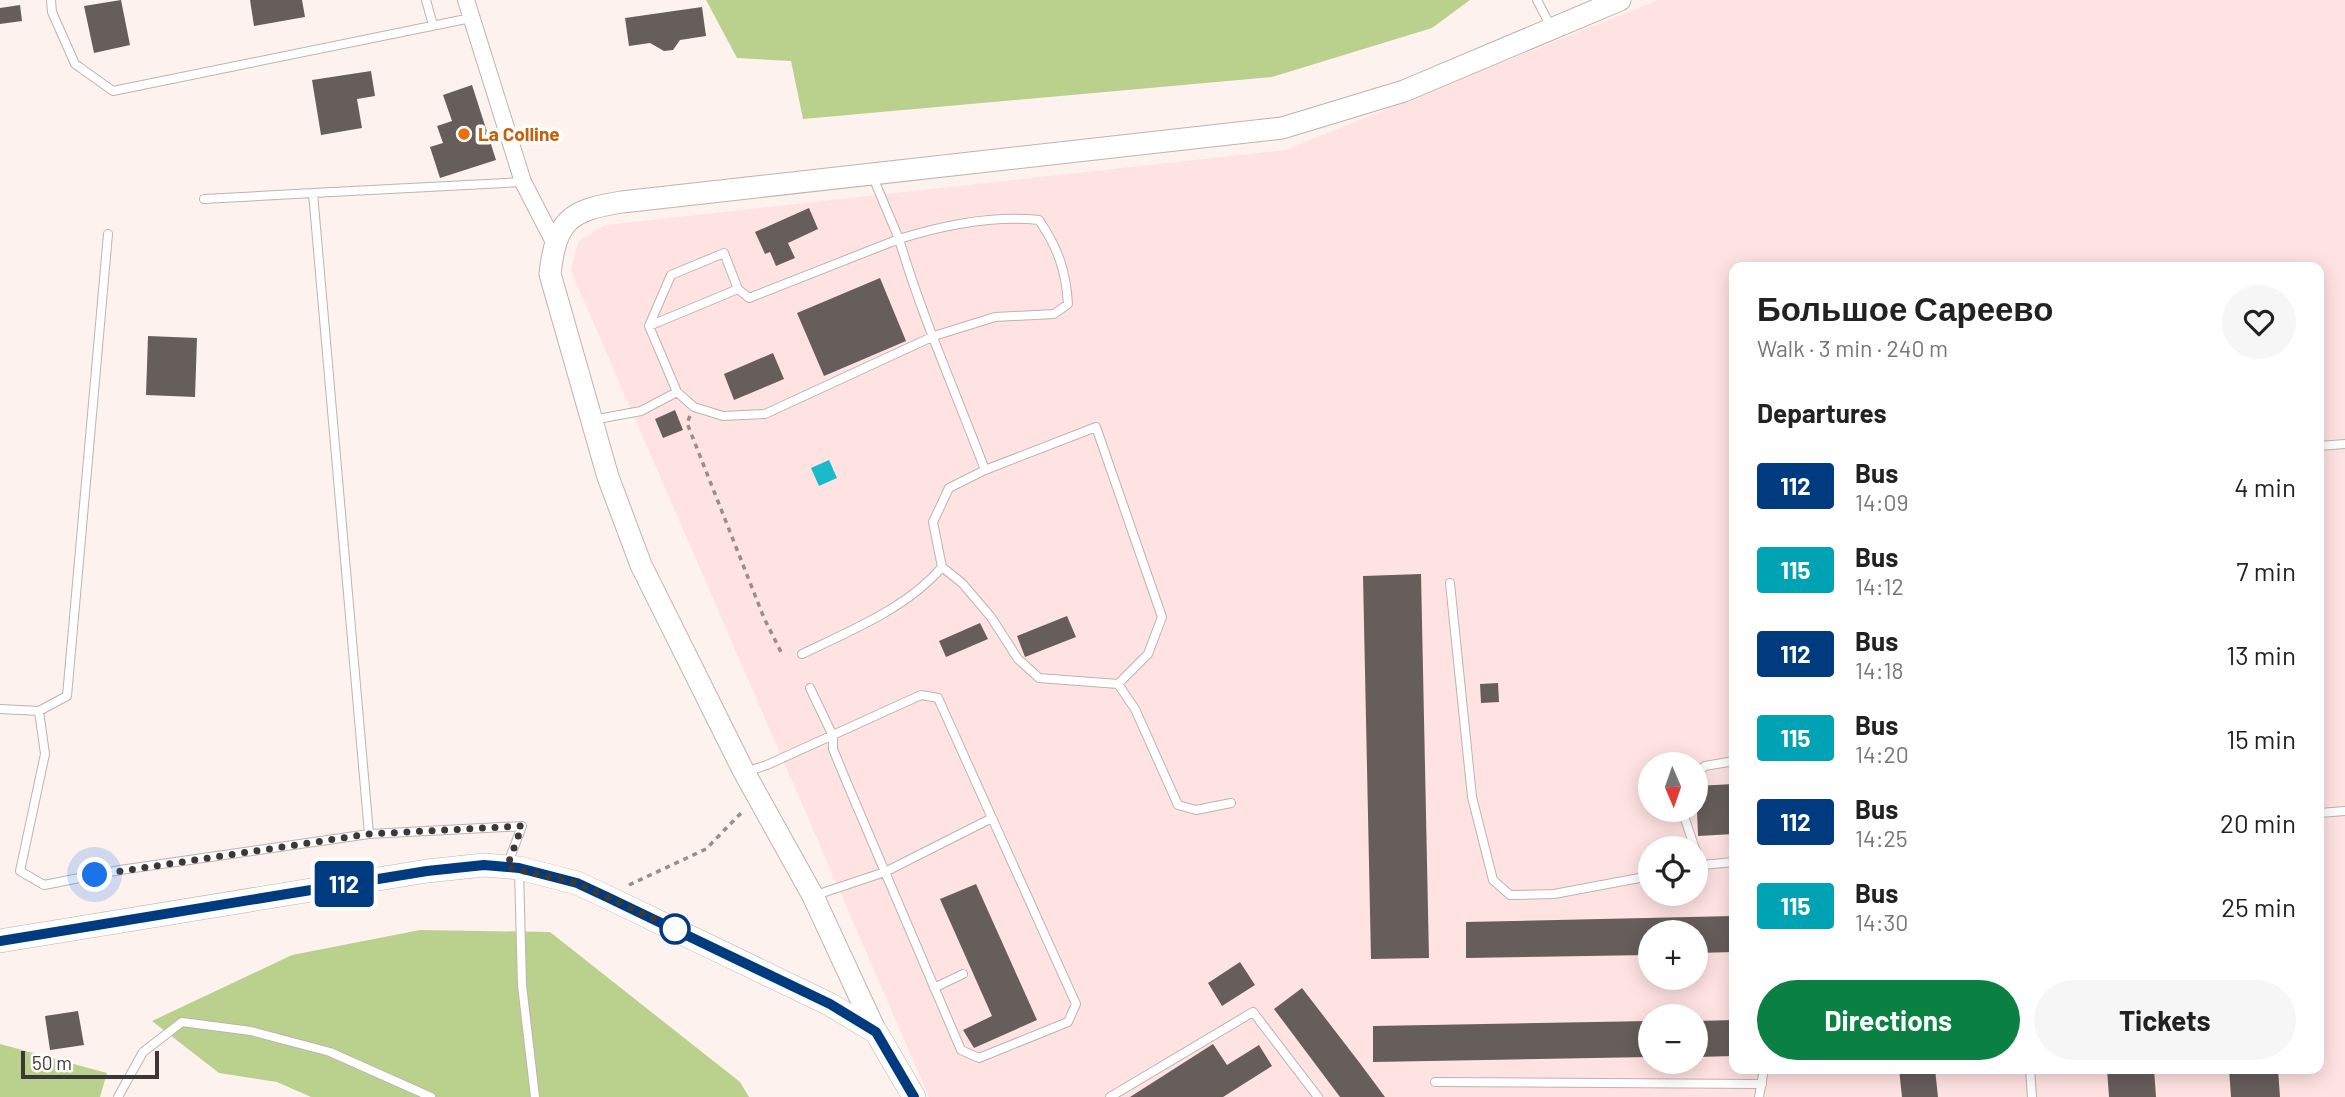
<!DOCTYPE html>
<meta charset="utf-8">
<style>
body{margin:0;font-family:Barlow,sans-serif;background:#f6f6f6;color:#222;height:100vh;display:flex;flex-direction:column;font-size:26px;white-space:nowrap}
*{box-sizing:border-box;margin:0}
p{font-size:23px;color:#767676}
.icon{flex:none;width:38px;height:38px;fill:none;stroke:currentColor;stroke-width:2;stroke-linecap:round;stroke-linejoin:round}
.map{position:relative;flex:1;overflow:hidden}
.drawer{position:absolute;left:1729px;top:262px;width:595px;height:812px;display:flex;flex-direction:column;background:#fff;border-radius:14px;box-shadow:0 4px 18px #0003}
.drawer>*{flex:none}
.badge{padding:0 14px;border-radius:5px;font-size:24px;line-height:46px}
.needle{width:46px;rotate:178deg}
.fabs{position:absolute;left:1638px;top:752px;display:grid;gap:14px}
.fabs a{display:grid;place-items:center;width:70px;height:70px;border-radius:50%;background:#fff;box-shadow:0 4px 18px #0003;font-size:35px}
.scale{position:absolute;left:21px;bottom:18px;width:138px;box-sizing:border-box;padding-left:7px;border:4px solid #3c3836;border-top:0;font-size:19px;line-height:24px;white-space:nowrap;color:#3c3836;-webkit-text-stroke:5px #fff;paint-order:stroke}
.you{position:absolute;width:35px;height:35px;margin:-18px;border:5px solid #fff;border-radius:50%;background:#1a73e8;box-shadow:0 0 0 10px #1a73e833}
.map>.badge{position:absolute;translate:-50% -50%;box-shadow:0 0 0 4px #fff}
h2{padding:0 28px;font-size:26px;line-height:63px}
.round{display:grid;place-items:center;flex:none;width:74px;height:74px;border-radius:37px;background:#f6f6f6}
.overview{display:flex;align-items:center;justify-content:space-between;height:119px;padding:0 28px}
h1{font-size:33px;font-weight:700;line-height:52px}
.primary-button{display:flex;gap:14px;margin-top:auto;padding:14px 28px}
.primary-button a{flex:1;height:80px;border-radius:42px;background:#0b8043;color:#fff;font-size:28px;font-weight:700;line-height:80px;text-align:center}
.primary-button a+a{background:#f6f6f6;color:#222}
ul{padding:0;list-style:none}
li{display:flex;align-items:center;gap:21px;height:84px;padding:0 28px}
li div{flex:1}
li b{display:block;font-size:26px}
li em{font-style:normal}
li .badge{min-width:77px;font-weight:700;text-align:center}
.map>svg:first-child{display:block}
.industrial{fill:#ffe3e2;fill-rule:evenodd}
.green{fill:#bad18d}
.water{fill:#1bb9cc}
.building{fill:#665e5a}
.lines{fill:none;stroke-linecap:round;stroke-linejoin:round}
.service-casing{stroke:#bdb3af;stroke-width:10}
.minor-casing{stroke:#bdb3af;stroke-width:18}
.tertiary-casing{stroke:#bdb3af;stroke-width:23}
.secondary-casing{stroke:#bdb3af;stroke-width:24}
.path{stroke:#968f8c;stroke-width:3.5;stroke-dasharray:5 5;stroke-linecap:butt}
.service{stroke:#fff;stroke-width:8}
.minor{stroke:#fff;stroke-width:16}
.tertiary{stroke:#fff;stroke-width:21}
.secondary{stroke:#fff;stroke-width:23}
.line-casing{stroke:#fff;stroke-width:16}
.line{stroke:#003b80;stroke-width:10}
.walk{stroke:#3c3836;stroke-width:7;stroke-dasharray:0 12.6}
.food-dot{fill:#e8710a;stroke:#fff;stroke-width:2.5}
.stop-dot{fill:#fff;stroke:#003b80;stroke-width:3.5}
.labels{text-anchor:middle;stroke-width:7;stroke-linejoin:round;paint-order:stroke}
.food-label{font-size:19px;font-weight:bold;fill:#c56008;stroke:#fff;text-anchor:start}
</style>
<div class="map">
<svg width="2345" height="1097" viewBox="0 0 2345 1097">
<rect width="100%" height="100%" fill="#fdf2ee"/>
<!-- industrial -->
<path class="industrial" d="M1658,0H2345V1097H929L571,271L578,242L605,225L1285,150ZM1734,268H2319V1069H1734ZM1650,765H1696V810H1650ZM1650,849H1696V894H1650ZM1650,933H1696V978H1650ZM1650,1017H1696V1062H1650Z"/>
<!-- green -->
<path class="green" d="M706,0H1470L1432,28L1272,77L803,119L791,61L737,58Z
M420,930L550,932L740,1082L749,1097H311L277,1082L219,1073L152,1021L292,955Z
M0,1044L107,1073L100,1097H0Z"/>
<!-- water -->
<path class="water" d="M829,460L837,478L819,486L811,468Z"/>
<!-- building -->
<path class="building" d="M121,0L130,45L94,53L84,6Z
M250,0H302L305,17L254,26Z
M20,5L22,21L0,24V8Z
M702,7L706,36L680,40L673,50L664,51L650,43L629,46L625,18Z
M371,71L375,96L357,99L362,128L321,135L312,80Z
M472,85L496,160L440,178L430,147L443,143L437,126L452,121L443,95Z
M809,208L818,229L788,243L795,258L776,266L770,252L765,254L755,232Z
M880,278L906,341L824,376L797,313Z
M148,336L197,338L195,397L146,395Z
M773,353L784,379L734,400L724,374Z
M675,410L683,430L663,438L655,419Z
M1421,574L1429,958L1371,959L1363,576Z
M1067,616L1076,637L1025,657L1017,636Z
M980,623L988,639L946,657L939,641Z
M1498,683L1499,702L1481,703L1480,684Z
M1734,784V834L1698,836L1696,786Z
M976,884L1037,1020L974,1048L963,1030L992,1016L940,899Z
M1734,916V952L1696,953V933H1650V955L1466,958V922Z
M1240,962L1255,985L1222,1006L1208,983Z
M1302,988L1359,1062L1385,1097H1340L1274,1009Z
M78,1011L84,1045L50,1050L45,1016Z
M1734,1020V1056L1696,1057V1021Z
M1650,1021V1057L1373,1062V1026Z
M1213,1044L1227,1065L1259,1045L1272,1066L1223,1097H1130Z
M1899,1069H1935L1938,1097H1902Z
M2107,1069H2154L2156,1097H2109Z
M2229,1069H2278L2280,1097H2231Z"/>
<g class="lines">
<defs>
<path id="service" d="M51,0L52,12L75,64L113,91L471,18
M426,0L433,25
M1537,0L1551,27
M204,199L313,193
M649,326L738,289
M677,392L694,407L723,416L765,414L934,336L995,317L1054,314L1068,304C1066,271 1058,248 1039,220C992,215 944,225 899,239C922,317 956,393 985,470L1096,427L1162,617L1148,654L1118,684L1135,709L1178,805L1196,810L1231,803
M592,420L641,411L677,392L649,326L671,275L724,253L738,289L749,298L899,239L872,175
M2319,446L2345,444
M985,470L949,488L933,522L942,567L962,583L991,617L1018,659L1039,678L1118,684
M1450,583L1472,797L1493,880L1510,895L1554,894L1650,876
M802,654C850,631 907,608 942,567
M810,688L833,736V749L847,783L961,1050L979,1058L1068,1022L1076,1004L992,818
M0,709L39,711L45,754L20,871L44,885L120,870L369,834
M39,711L67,696L108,234
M745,772L767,765L921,695L938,698L992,818L885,872L813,896
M1696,773L1705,766L1734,761
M1682,810L1695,849
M2319,813L2345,811
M1696,850L1702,865L1734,862
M508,863L522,826L369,834L313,193L523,182
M519,870L522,985L535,1097
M934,988L963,974
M2030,1069L2032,1097
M1435,1082L1762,1084
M118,1097L143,1052L182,1022L251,1031L330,1052L431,1097
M1110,1097L1253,1012L1318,1097
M1759,1097L1764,1069"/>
<path id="minor" d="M466,0L523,182L554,242"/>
<path id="tertiary" d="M876,1032L813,896L744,772L641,565L608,477L550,274C556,220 570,210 622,202L1282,128L1404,91L1620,0"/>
<path id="secondary" d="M0,941L427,871L484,865L519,868L577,883L607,897L829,1004L876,1032L914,1097"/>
</defs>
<!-- service casing -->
<use href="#service" class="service-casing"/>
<!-- minor casing -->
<use href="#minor" class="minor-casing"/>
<!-- tertiary casing -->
<use href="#tertiary" class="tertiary-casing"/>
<!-- secondary casing -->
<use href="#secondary" class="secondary-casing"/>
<!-- path -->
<path class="path" d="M690,416L687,423L764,618L782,654
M629,885L706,849L744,810"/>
<!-- service -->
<use href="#service" class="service"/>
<!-- minor -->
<use href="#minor" class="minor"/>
<!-- tertiary -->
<use href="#tertiary" class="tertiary"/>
<!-- secondary -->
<use href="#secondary" class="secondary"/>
</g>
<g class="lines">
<defs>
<path id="line" d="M0,941L427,871L484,865L519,868L577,883L607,897L830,1004L876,1032L914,1097"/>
</defs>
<!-- line casing -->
<use href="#line" class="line-casing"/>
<!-- line -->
<use href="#line" class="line"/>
<!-- walk -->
<path class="walk" d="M95,875L369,834L522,826L507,867L577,883L678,930L675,929"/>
</g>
<!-- markers -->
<circle class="food-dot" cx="464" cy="134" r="7"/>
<circle class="stop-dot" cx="675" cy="929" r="14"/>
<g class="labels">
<!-- food labels -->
<g class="food-label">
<text x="478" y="141">La Colline</text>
</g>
</g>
</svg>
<div class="fabs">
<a><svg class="needle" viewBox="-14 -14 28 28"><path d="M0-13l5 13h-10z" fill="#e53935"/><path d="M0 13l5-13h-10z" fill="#767676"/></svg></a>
<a><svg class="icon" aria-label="locate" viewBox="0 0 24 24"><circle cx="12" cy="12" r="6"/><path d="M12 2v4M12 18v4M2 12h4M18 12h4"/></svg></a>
<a>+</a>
<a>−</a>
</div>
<div class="scale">50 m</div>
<div class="you" style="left:95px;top:875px"></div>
<b class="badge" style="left:344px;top:884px;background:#003b80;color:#fff">112</b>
<section class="drawer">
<div class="overview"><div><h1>Большое Сареево</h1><p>Walk · 3 min · 240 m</p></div><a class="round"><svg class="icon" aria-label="heart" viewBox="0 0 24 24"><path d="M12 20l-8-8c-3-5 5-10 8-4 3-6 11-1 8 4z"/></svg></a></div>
<h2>Departures</h2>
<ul>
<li><span class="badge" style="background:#003b80;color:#fff">112</span><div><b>Bus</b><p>14:09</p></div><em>4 min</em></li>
<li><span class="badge" style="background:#00a3b4;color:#fff">115</span><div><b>Bus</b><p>14:12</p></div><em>7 min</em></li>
<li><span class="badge" style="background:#003b80;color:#fff">112</span><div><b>Bus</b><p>14:18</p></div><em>13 min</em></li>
<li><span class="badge" style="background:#00a3b4;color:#fff">115</span><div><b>Bus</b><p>14:20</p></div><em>15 min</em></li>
<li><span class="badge" style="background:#003b80;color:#fff">112</span><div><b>Bus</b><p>14:25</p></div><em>20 min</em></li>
<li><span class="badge" style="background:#00a3b4;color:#fff">115</span><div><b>Bus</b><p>14:30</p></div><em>25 min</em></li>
</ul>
<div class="primary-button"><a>Directions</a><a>Tickets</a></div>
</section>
</div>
